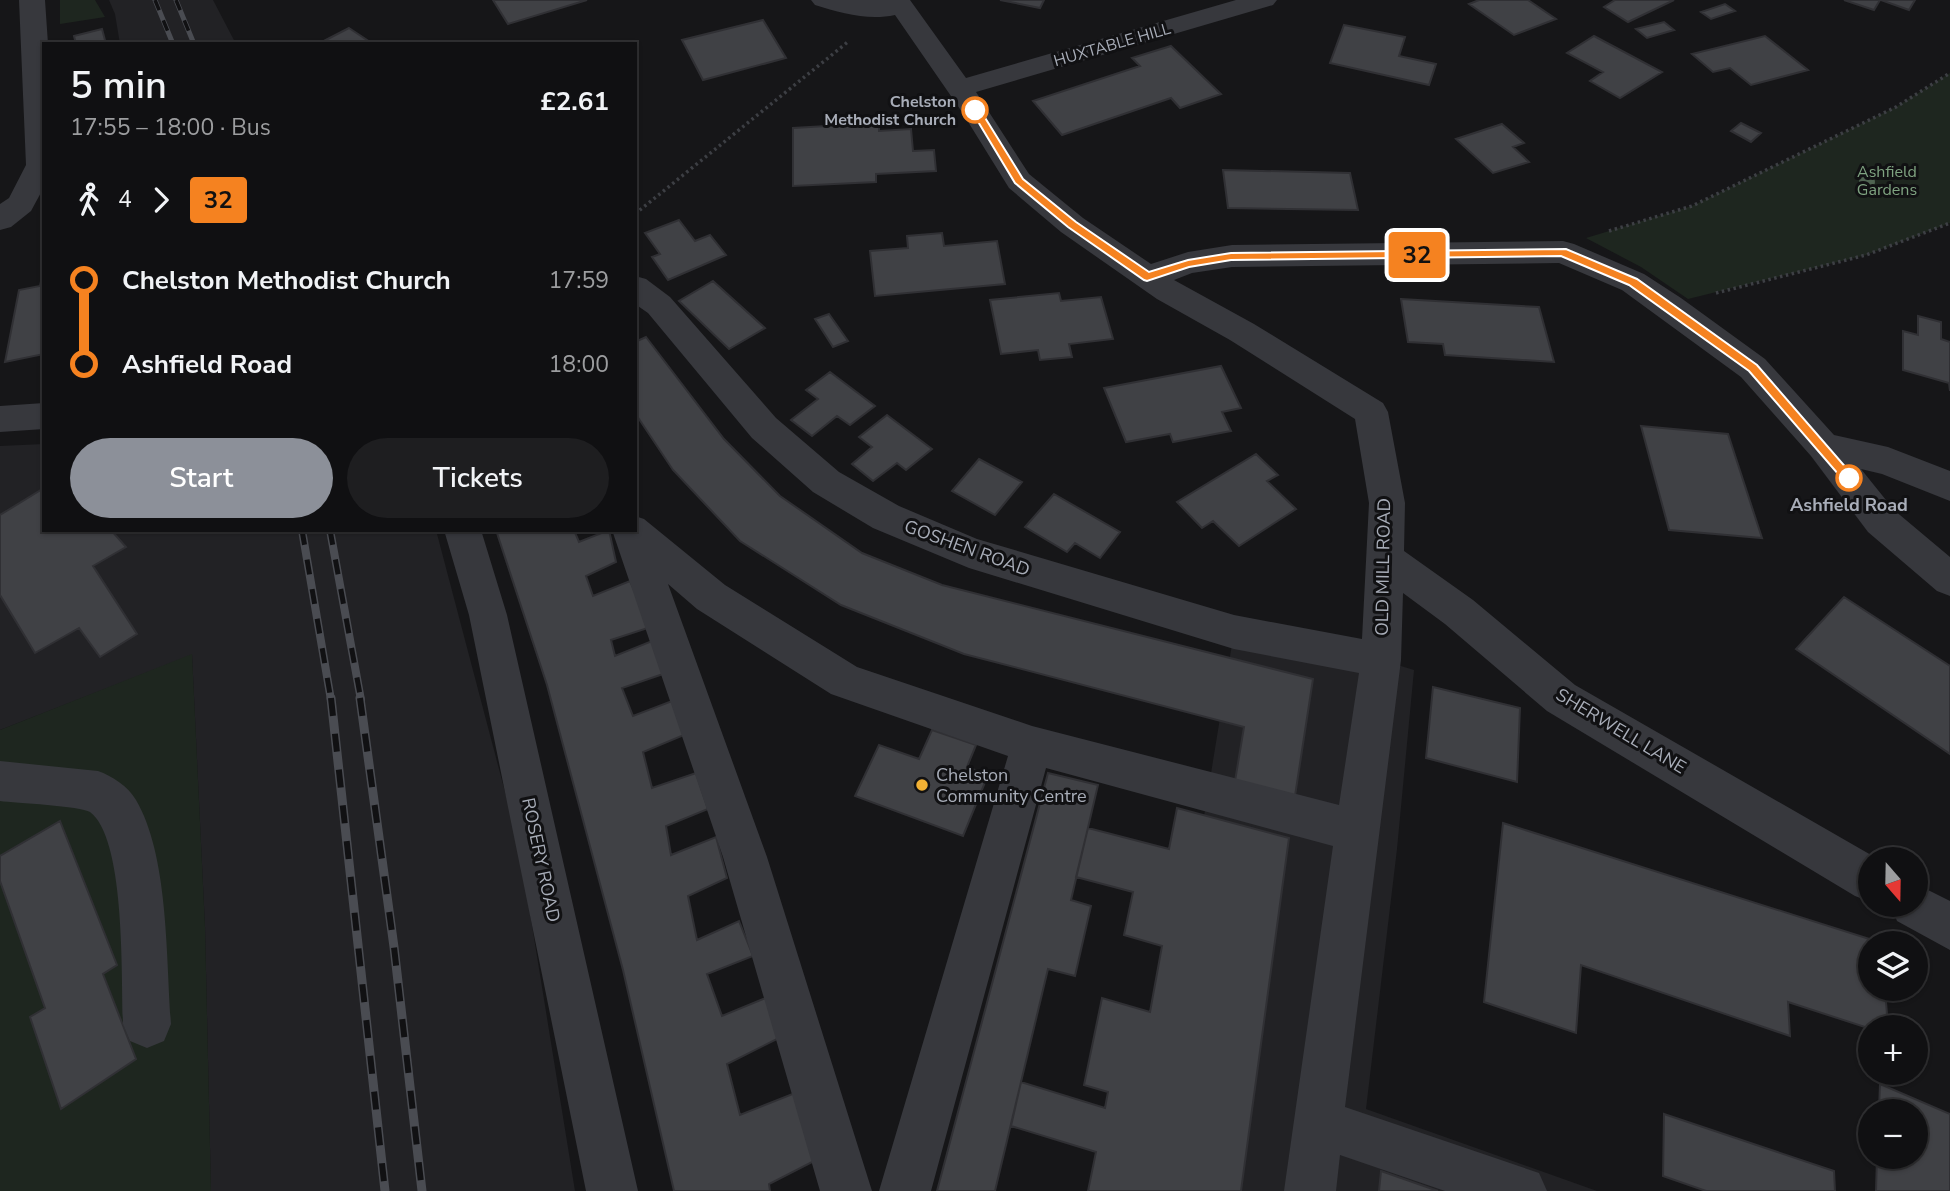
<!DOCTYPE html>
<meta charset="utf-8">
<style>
body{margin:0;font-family:"Nunito Sans",sans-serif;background:#1e1e20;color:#f1f3f6;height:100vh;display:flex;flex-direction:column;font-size:26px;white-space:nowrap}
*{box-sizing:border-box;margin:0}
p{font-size:23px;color:#9c9d9f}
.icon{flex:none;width:38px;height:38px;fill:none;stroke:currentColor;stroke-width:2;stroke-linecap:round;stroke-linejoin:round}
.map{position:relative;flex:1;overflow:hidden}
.side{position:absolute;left:42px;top:42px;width:595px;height:490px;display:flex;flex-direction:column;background:#101012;border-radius:0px;box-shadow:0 2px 5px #0004,0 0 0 2px #303032}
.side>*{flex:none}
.badge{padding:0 14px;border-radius:5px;font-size:24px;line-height:46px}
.needle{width:46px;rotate:160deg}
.tools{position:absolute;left:1858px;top:847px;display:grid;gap:14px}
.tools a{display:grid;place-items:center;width:70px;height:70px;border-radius:50%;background:#101012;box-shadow:0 2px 5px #0004,0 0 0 2px #303032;font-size:35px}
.map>.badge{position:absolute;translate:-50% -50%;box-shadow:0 0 0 4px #fff}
.legs{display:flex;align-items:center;gap:10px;height:77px;padding:0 28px;font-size:23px}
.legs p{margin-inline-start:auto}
.overview{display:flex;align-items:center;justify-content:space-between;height:119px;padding:0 28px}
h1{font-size:38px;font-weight:600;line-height:52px}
.action{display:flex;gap:14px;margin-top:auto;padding:14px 28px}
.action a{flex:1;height:80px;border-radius:42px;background:#8c9099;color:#fff;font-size:28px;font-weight:600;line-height:80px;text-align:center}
.action a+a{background:#1e1e20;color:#f1f3f6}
ul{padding:0 28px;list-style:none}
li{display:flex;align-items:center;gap:24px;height:84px;font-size:26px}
li i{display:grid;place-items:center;width:10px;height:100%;margin:0 9px;background:currentColor}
li i::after{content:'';width:18px;height:18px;margin:-9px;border:5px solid;border-radius:50%;background:#101012}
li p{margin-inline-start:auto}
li:first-child i{background:linear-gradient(#0000 50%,currentColor 0)}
li:last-child i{background:linear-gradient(currentColor 50%,#0000 0)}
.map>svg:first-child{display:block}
.built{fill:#222225}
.green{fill:#1e261f}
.building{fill:#404145;stroke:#303034;stroke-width:2}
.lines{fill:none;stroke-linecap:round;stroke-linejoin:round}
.path{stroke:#3d3f44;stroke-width:3.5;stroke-dasharray:2.5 3.5;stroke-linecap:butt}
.minor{fill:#37383d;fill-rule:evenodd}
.rail-far2-casing{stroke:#4a4c52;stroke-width:5}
.rail-far1-casing{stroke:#4a4c52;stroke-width:8}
.rail-casing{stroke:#4a4c52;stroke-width:9}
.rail-far2{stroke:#111113;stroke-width:3.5;stroke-dasharray:11;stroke-linecap:butt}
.rail-far1{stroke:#111113;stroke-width:5;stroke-dasharray:15;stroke-linecap:butt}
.rail{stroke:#111113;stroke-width:6;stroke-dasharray:18;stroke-linecap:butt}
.tree{fill:#506452}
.line-1{fill:#f58220;stroke:#fff;stroke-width:2}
.stop-1-dot{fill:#fff;stroke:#f58220;stroke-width:3.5}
.poi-dot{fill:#f2b134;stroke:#111113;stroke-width:2.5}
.labels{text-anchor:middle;stroke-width:6;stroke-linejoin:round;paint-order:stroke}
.far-street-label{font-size:16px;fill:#a8adb8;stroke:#111113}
.far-stop-label{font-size:16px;font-weight:bold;fill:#a8adb8;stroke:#111113;text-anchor:end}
.far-park-label{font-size:16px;fill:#7fa381;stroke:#111113}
.stop-label{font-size:18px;font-weight:bold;fill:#a8adb8;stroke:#111113}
.street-label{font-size:18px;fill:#a8adb8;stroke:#111113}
.poi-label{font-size:18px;fill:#a8adb8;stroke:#111113;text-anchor:start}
</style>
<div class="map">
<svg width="1950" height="1191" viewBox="0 0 1950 1191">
<rect width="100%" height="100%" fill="#161618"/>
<!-- built -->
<path class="built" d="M109,0H213L236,44H120L115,14Z
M44,444V530H436L519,845L575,1191H211L205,927L192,655L0,730V446Z
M1234,632L1381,660L1414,670L1397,849L1366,1109L1597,1191H1143Z"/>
<!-- green -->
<path class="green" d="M60,0H95L105,17L60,24Z
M1950,73V223L1866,255L1688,299L1641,267L1586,238L1692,206L1896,107Z
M192,654L205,927L211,1191H0V730Z"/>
<!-- building -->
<path class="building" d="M493,0H587L508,24Z
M1000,0H1044L1040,8Z
M1479,0H1528L1556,19L1514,35L1469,4Z
M1615,0H1674L1628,22L1604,7Z
M1844,0H1880L1874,10Z
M1881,0H1915L1909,10Z
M1725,4L1735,11L1711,19L1701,12Z
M763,20L786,58L703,80L682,40Z
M1664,22L1674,30L1647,38L1636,29Z
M1344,25L1405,37L1399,56L1436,64L1429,85L1330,63Z
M349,28L373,44H318Z
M102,29L106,44H76L74,36Z
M1594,36L1662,72L1620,98L1590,81L1603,72L1567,53Z
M1765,36L1808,70L1751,85L1730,68L1713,72L1692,54Z
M1171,46L1221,94L1180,108L1171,98L1062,135L1033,101L1140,66L1132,58Z
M879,123V131L911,129L913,151L934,150L936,171L876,174V182L793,186V128Z
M1741,123L1761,133L1751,142L1731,131Z
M1502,124L1524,143L1513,147L1529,162L1493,173L1456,139Z
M1223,170L1350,173L1358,210L1228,208Z
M679,220L695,241L710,235L726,255L668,280L652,257L660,254L645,233Z
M942,233L944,246L997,241L1005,284L875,296L870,251L908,248L907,236Z
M44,267V354L5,362L19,290L40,286Z
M713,281L765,328L729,349L679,301Z
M1059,293L1061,301L1101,297L1113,339L1069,344L1072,357L1040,360L1038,350L1001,354L990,300Z
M1401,299L1539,307L1554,362L1445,355L1443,344L1408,342Z
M829,314L848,341L833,347L815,319Z
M1918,316L1941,322V339L1950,342V391L1949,383L1903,370V331L1918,335Z
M646,337L724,439L780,496L862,553L942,585L1313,679L1295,796L1235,781L1244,727L964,654L841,605L740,541L673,470L635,413V342Z
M1221,366L1241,408L1222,412L1231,431L1173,442L1170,434L1126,442L1104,388Z
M830,372L875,406L850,425L837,416L812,436L791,420L818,399L806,390Z
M887,415L932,449L906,470L897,463L873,481L852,464L872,447L859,437Z
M1641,426L1728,434L1762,538L1669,530Z
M1256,454L1278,475L1267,481L1296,509L1239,546L1213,521L1202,528L1177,502Z
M979,459L1022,482L995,515L952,491Z
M44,488V530H111L126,547L93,566L137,634L100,657L79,628L35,653L0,595V515Z
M1054,494L1120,532L1100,558L1075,543L1067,552L1025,527Z
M496,530H574L579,542L609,530L616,562L586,576L593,596L630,581L651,627L611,640L615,656L652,641L663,674L622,688L633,716L672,701L684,735L643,752L652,788L696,773L708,809L666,826L671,855L716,837L727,878L688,896L697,940L739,921L753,956L707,974L722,1016L768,997L779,1038L727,1064L740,1115L800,1091L822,1157L769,1184L770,1191H674L623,970L547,685Z
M1844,597L1950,666V754L1796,649Z
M1433,687L1520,708L1517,782L1426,758Z
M932,730L976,745L967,767L988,775L963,836L855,796L879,745L919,759Z
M1048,773L1098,785L1071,900L1091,906L1075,976L1048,969L995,1191H937Z
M1177,808L1289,838L1241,1191H1088L1096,1152L1011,1126L1021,1082L1105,1108L1108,1092L1084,1085L1102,998L1150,1012L1162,946L1124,935L1133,892L1076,877L1088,828L1169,849Z
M60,821L117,965L103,974L136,1059L61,1109L30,1017L45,1008L0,881V856Z
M1503,823L1882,943H1871V989H1885L1888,1027L1871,1029L1788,1002L1790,1036L1581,965L1576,1033L1484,1002Z
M1880,1084L1950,1114V1191H1876L1877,1157H1916V1111H1879Z
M1664,1114L1834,1171L1835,1191H1706L1663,1176Z
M1381,1171L1438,1191H1379Z"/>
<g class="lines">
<!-- path -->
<path class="path" d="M635,214L849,41
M1609,231L1692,206L1896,107L1950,73
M1716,293L1866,255L1950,223"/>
<!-- minor -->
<path class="minor" d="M19,0H45L48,44H44V187L31,211L11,227L0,230V204L9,198L26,165Z
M811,0H910L966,78L1236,0H1277L1273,5L976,92L1029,174L1083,218L1151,264L1188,252L1232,245L1563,241L1574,244L1644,274L1681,298L1765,359L1834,435L1888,447L1950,471V501L1882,474L1861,469L1894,510L1950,557V596L1937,591L1868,532L1811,456L1741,377L1622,290L1559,263L1232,267L1192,273L1174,280L1254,324L1383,403L1388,412L1405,503L1404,551L1473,600L1575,685L1878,859H1871V902L1855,896L1547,711L1445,624L1403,593L1401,660L1345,1107L1539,1173L1547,1191H1445L1340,1155L1336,1191H1284L1333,846L1046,768L931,1191H879L1008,756L831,694L697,609L668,584L767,857L872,1191H820L723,857L612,530H635V516L644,519L725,585L857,667L1032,726L1339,805L1359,673L1234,649L969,568L873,528L813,492L752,438L648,313L635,304V276L646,279L670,297L776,418L839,472L899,506L977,539L1234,615L1362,639L1369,503L1355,419L1230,340L1157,299L1061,232L1009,188L962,112L895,15C868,21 841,13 815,5Z
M44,403V429L0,432V406Z
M444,530H481L507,615L638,1191H586L469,615Z
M0,761L98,771C112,776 128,786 136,800C169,856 166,959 171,1024L164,1041L147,1048L130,1041L123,1024C121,978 126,839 90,812C81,806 15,803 0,801Z
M1916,884L1950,901V950L1897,921L1891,905H1916Z"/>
<defs>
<path id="rail-far2" d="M155,0L173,44
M176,0L194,44"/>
<path id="rail-far1" d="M302,530L331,700
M330,530L361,700"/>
<path id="rail" d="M331,698L385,1191
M360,698L394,947L422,1191"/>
</defs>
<!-- rail-far2 casing -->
<use href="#rail-far2" class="rail-far2-casing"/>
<!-- rail-far1 casing -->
<use href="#rail-far1" class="rail-far1-casing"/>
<!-- rail casing -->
<use href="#rail" class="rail-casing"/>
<!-- rail-far2 -->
<use href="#rail-far2" class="rail-far2"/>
<!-- rail-far1 -->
<use href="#rail-far1" class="rail-far1"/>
<!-- rail -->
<use href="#rail" class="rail"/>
</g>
<!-- trees -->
<circle class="tree" cx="1867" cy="182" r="8"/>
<!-- line-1 -->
<path class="line-1" d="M972,108H979L1023,179L1076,222L1149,272L1188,260L1231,253L1566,249L1637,279L1757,365L1855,478L1854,482H1845L1749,371L1629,285L1561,256L1231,260L1189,267L1147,281L1144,280L1068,227L1015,183L971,110Z"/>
<!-- markers -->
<g class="stop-1-dot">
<circle cx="975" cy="110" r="12"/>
<circle cx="1849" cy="478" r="12"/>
</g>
<circle class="poi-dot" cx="922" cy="785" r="7"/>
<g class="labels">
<!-- far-street labels -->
<g class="far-street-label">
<text transform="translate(1112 44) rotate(-16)" y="6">HUXTABLE HILL</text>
</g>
<!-- far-stop labels -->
<g class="far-stop-label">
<text x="956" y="107">Chelston<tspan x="956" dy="18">Methodist Church</tspan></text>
</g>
<!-- far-park labels -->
<g class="far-park-label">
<text x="1887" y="177">Ashfield<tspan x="1887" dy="18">Gardens</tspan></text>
</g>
<!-- stop labels -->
<g class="stop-label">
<text x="1849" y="511">Ashfield Road</text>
</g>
<!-- street labels -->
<g class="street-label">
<text transform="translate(967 548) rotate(20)" y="6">GOSHEN ROAD</text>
<text transform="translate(1383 567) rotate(-89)" y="6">OLD MILL ROAD</text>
<text transform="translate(1621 731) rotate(31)" y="6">SHERWELL LANE</text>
<text transform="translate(541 860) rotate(78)" y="6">ROSERY ROAD</text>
</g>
<!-- poi labels -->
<g class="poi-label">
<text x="936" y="781">Chelston<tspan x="936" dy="21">Community Centre</tspan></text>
</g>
</g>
</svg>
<div class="tools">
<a><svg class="needle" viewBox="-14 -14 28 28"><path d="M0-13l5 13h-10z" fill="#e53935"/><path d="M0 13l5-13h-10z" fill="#9c9d9f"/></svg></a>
<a><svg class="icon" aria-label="layers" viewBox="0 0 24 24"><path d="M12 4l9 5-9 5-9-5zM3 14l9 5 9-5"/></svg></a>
<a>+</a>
<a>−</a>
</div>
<b class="badge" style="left:1417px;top:255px;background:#f58220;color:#111">32</b>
<section class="side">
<div class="overview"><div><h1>5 min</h1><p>17:55 – 18:00 · Bus</p></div><b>£2.61</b></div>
<div class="legs"><svg class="icon" aria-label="walk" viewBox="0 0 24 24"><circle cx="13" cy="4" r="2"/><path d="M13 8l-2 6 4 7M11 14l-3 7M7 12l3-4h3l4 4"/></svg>4<svg class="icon" aria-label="forward" viewBox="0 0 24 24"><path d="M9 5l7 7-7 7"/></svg><b class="badge" style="background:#f58220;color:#111">32</b></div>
<ul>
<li><i style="color:#f58220"></i><b>Chelston Methodist Church</b><p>17:59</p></li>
<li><i style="color:#f58220"></i><b>Ashfield Road</b><p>18:00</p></li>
</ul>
<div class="action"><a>Start</a><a>Tickets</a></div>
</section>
</div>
